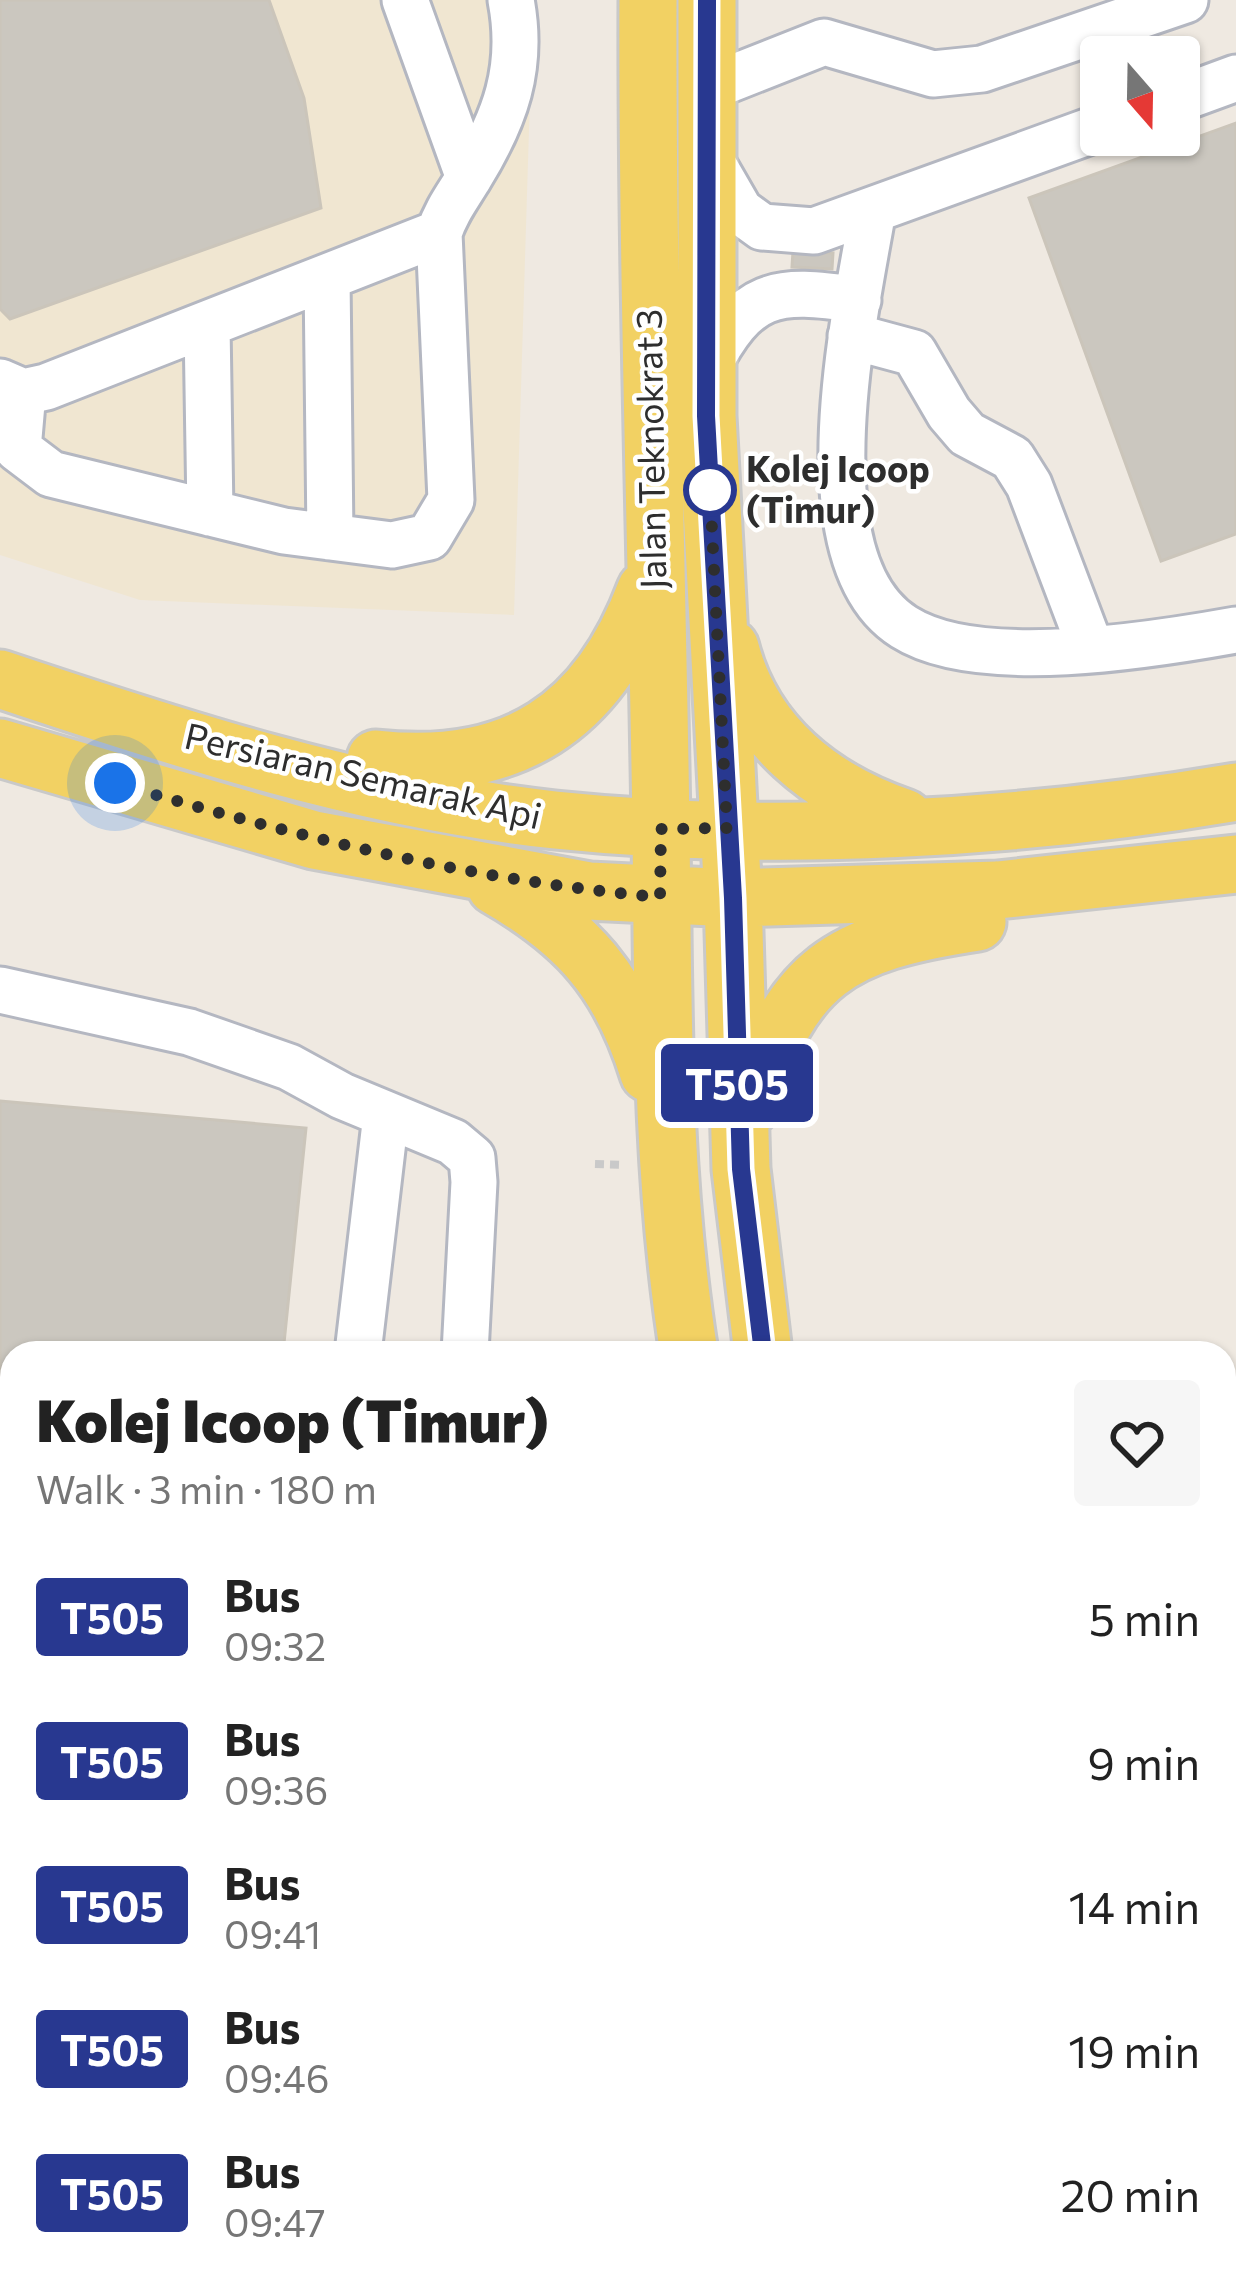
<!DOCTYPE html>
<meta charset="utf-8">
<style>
body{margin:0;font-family:Commissioner,sans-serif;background:#f6f6f6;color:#222;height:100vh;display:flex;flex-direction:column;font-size:45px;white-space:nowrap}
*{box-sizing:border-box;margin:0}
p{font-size:39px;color:#767676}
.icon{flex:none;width:66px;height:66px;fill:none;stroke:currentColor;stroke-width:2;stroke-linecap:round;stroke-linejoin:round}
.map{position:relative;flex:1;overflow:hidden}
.sheet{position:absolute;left:0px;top:1341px;width:1236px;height:948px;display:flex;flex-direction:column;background:#fff;border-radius:36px 36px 0 0;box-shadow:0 3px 9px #0004}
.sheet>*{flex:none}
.badge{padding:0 24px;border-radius:9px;font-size:42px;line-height:78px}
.needle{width:78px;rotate:160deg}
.controls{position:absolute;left:1080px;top:36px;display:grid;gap:24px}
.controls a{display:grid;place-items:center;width:120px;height:120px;border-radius:12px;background:#fff;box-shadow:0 3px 9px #0004;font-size:60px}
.you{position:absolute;width:60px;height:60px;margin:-30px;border:9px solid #fff;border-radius:50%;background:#1a73e8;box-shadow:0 0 0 18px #1a73e833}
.map>.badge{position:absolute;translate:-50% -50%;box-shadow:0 0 0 6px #fff}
.round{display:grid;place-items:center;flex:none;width:126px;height:126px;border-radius:12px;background:#f6f6f6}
.headline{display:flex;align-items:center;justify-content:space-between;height:204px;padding:0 36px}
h1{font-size:57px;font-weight:800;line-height:90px}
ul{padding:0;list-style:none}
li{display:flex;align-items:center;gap:36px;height:144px;padding:0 36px}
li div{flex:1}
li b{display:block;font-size:45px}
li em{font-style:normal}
li .badge{min-width:132px;font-weight:700;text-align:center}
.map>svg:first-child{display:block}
.education{fill:#f0e6d1}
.building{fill:#cbc7bf;stroke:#cbc5ba;stroke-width:3}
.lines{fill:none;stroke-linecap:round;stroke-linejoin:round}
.minor-casing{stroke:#b4b7c1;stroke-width:51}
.major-casing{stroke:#c9c9c9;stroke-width:63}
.path{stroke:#c9c9c9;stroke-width:8;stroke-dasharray:9 6;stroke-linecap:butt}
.minor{stroke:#fff;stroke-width:45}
.major{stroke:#f2d163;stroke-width:57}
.line-casing{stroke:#fff;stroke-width:27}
.line{stroke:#283890;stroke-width:18}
.walk{stroke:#2e2e2e;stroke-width:12;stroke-dasharray:0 21.6}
.stop-dot{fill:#fff;stroke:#283890;stroke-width:6}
.labels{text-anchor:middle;stroke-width:9;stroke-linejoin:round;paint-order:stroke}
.street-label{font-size:36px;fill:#2e2e2e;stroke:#fff}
.stop-label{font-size:36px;font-weight:bold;fill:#2e2e2e;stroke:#fff;text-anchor:start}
</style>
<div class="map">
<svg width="1236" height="2289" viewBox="0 0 1236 2289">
<rect width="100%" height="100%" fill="#efe9e1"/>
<!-- education -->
<path class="education" d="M0,0H533L514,615L140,600L0,555Z"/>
<!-- building -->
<path class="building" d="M0,0H269L304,98L321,208L10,319L0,309Z
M1236,123V534L1161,561L1029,198Z
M793,251L833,253L832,269L792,267Z
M0,1101L306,1128L283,1353H12V1433L0,1432Z"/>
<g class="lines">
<defs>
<path id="minor" d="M405,0L469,178
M705,89L824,42L933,74L982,69L1185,0
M1179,99L1236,78
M706,152L740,211L762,227L814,231L1101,127
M873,210C856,310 798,560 904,627C978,674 1153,645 1236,630
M327,277L330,537
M207,324L210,513
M851,336L914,353L949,413L967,434L1012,458L1029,485L1091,649
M706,370C746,291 774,287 858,300
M0,382L23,392L46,387L439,233
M23,392L18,449L51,474L284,531L392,545L429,537L451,500L439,233C446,211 458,196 470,176C505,119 524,68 511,0
M0,990L189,1032L289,1067L342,1096L453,1142L472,1158L474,1182L465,1353
M358,1353L386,1115
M0,1501H12
M0,1587L12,1588
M0,1786L12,1787
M0,1877L12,1878
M0,2091L12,2092
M0,2200L12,2201
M274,2277L278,2289
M10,2289L20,2277
M212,2289L220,2277"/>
<path id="major" d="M648,0C647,276 657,551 661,827C663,1004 661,1177 689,1353
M707,0V416L733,898L741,1169L763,1353
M730,648C752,735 821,790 904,818
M0,679C179,739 367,800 555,820C774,843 1019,829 1236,792
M0,748L314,840L589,891L733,898L998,890L1236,864
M376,759C513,774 598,718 646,590
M496,886C578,933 621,982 649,1073
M749,1108C792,970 839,943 977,922
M627,2277L644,2289
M1061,2289L1079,2277
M1141,2289L1142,2277"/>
</defs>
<!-- minor casing -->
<use href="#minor" class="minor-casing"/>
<!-- major casing -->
<use href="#major" class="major-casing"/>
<!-- path -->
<path class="path" d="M595,1164L624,1165"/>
<!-- minor -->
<use href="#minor" class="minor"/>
<!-- major -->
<use href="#major" class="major"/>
</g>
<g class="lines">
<defs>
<path id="line" d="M707,0L706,416L733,898L741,1169L763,1353"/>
</defs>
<!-- line casing -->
<use href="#line" class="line-casing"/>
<!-- line -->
<use href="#line" class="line"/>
<!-- walk -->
<path class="walk" d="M115,783C294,836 473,881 660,897L661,829L727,828L710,490"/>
</g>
<!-- markers -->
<circle class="stop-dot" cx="710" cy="490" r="24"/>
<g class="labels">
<!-- street labels -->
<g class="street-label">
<text transform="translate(651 449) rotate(-91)" y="13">Jalan Teknokrat 3</text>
<text transform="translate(363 776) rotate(13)" y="13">Persiaran Semarak Api</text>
</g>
<!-- stop labels -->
<g class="stop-label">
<text x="746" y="482">Kolej Icoop<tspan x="746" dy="41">(Timur)</tspan></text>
</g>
</g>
</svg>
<div class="controls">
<a><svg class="needle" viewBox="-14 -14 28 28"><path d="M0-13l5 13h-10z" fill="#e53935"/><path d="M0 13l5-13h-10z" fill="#767676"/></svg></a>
</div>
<div class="you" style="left:115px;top:783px"></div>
<b class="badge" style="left:737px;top:1083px;background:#283890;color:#fff">T505</b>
<section class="sheet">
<div class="headline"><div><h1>Kolej Icoop (Timur)</h1><p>Walk · 3 min · 180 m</p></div><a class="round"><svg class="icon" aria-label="heart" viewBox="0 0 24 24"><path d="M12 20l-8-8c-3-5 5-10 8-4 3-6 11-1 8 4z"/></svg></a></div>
<ul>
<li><span class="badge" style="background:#283890;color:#fff">T505</span><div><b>Bus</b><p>09:32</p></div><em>5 min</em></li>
<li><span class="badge" style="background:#283890;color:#fff">T505</span><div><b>Bus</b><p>09:36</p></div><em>9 min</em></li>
<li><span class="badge" style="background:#283890;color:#fff">T505</span><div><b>Bus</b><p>09:41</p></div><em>14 min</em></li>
<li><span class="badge" style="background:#283890;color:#fff">T505</span><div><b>Bus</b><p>09:46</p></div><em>19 min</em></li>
<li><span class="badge" style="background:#283890;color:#fff">T505</span><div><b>Bus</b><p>09:47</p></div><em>20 min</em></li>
</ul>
</section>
</div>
